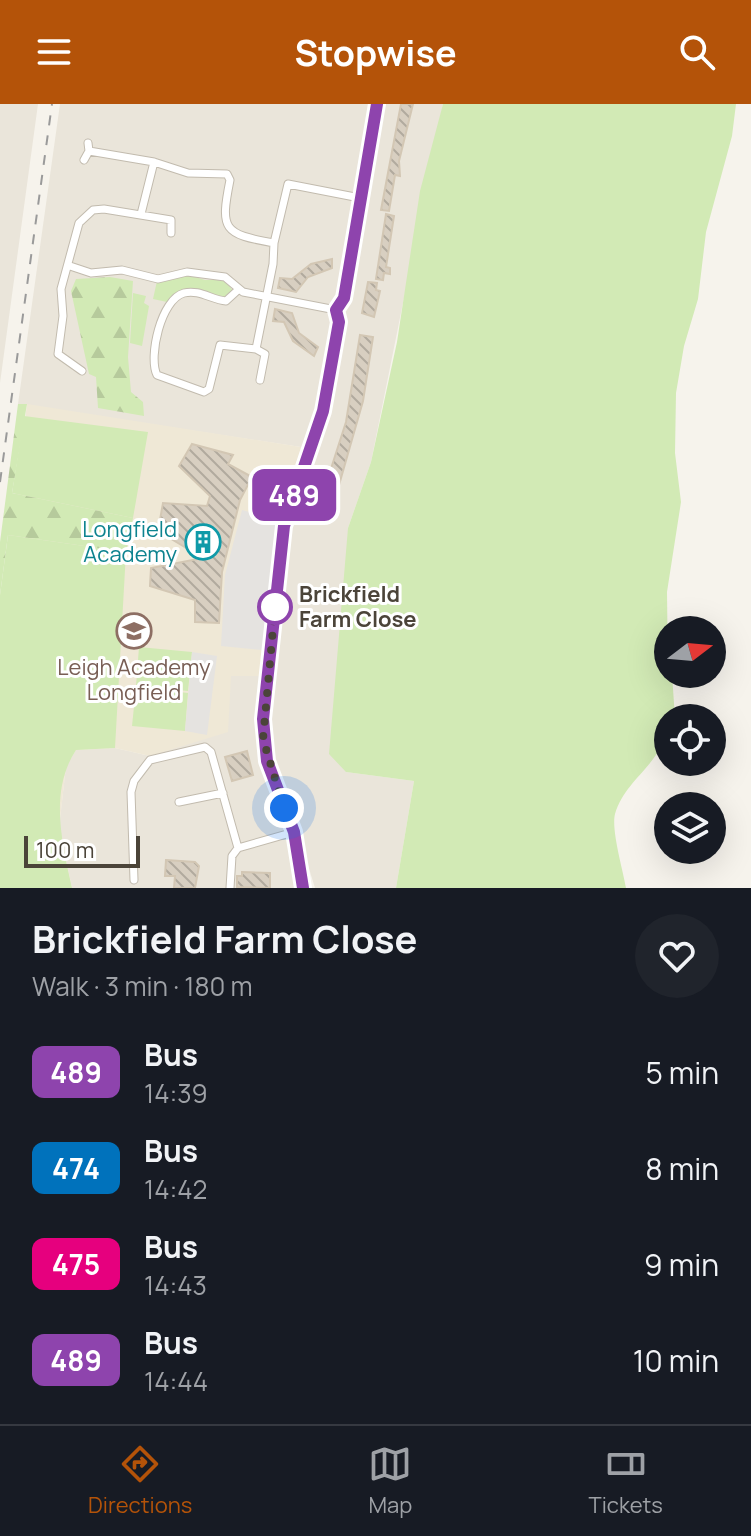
<!DOCTYPE html>
<meta charset="utf-8">
<style>
body{margin:0;font-family:Manrope,sans-serif;background:#20242c;color:#f1f3f6;height:100vh;display:flex;flex-direction:column;font-size:30px;white-space:nowrap}
*{box-sizing:border-box;margin:0}
p{font-size:26px;color:#9ea1a6}
.icon{flex:none;width:44px;height:44px;fill:none;stroke:currentColor;stroke-width:2;stroke-linecap:round;stroke-linejoin:round}
.map{position:relative;height:784px;overflow:hidden}
.details{display:flex;flex-direction:column;background:#171b24;flex:1}
.details>*{flex:none}
.badge{padding:0 16px;border-radius:12px;font-size:28px;line-height:52px}
.needle{width:52px;rotate:74deg}
.controls{position:absolute;left:654px;top:512px;display:grid;gap:16px}
.controls a{display:grid;place-items:center;width:72px;height:72px;border-radius:50%;background:#171b24;box-shadow:0 8px 32px #0002;font-size:40px}
.scale{position:absolute;left:24px;bottom:20px;width:116px;box-sizing:border-box;padding-left:8px;border:4px solid #4b4439;border-top:0;font-size:22px;line-height:28px;white-space:nowrap;color:#4b4439;-webkit-text-stroke:6px #fff;paint-order:stroke}
.you{position:absolute;width:40px;height:40px;margin:-20px;border:6px solid #fff;border-radius:50%;background:#1a73e8;box-shadow:0 0 0 12px #1a73e833}
.map>.badge{position:absolute;translate:-50% -50%;box-shadow:0 0 0 4px #fff}
.round{display:grid;place-items:center;flex:none;width:84px;height:84px;border-radius:42px;background:#20242c}
.overview{display:flex;align-items:center;justify-content:space-between;height:136px;padding:0 32px}
h1{font-size:38px;font-weight:700;line-height:60px}
ul{padding:0;list-style:none}
li{display:flex;align-items:center;gap:24px;height:96px;padding:0 32px}
li div{flex:1}
li b{display:block;font-size:30px}
li em{font-style:normal}
li .badge{min-width:88px;font-weight:700;text-align:center}
header{display:flex;justify-content:space-between;align-items:center;height:104px;padding:0 32px;background:#b45309;color:#fff;font-size:36px;font-weight:700}
.tabs{display:flex;justify-content:space-around;align-items:center;height:112px;border-top:2px solid #363941;background:#171b24;font-size:22px;color:#9ea1a6}
.tabs a{display:grid;justify-items:center;gap:4px}
.tabs .selected{color:#b45309}
.map>svg:first-child{display:block}
.residential{fill:#eae5da}
.education{fill:#efe8d6}
.green{fill:#d2eab5}
.forest{fill:url(#forest-firs)}
.parking{fill:#e5e3e0}
.building{fill:url(#building-back-hatch);stroke:#d3c7b4;stroke-width:2}
.lines{fill:none;stroke-linecap:round;stroke-linejoin:round}
.street-casing{stroke:#c2bbae;stroke-width:9}
.secondary-casing{stroke:#d6c79b;stroke-width:12}
.street{stroke:#fff;stroke-width:7}
.secondary{stroke:#fff3cd;stroke-width:10}
.rail{stroke:#9a9a9a;stroke-width:2;stroke-dasharray:10 10;stroke-linecap:butt}
.line-casing{stroke:#fff;stroke-width:18}
.line{stroke:#8e44ad;stroke-width:12}
.walk{stroke:#4b4439;stroke-width:8;stroke-dasharray:0 14.4}
.stop-dot{fill:#fff;stroke:#8e44ad;stroke-width:4}
.labels{text-anchor:middle;stroke-width:6;stroke-linejoin:round;paint-order:stroke}
.culture-label{font-size:22px;fill:#0d838f;stroke:#fff;text-anchor:end}
.stop-label{font-size:22px;font-weight:bold;fill:#4b4439;stroke:#fff;text-anchor:start}
.education-label{font-size:22px;fill:#785e54;stroke:#fff}
</style>
<header><svg class="icon" aria-label="menu" viewBox="0 0 24 24"><path d="M4 6h16M4 12h16M4 18h16"/></svg>Stopwise<svg class="icon" aria-label="search" viewBox="0 0 24 24"><circle cx="10" cy="10" r="6"/><path d="M15 15l6 6"/></svg></header>
<div class="map">
<svg width="751" height="784" viewBox="0 0 751 784">
<defs>
<pattern id="forest-firs" width="22" height="20" patternUnits="userSpaceOnUse" patternTransform="scale(2)"><rect width="22" height="20" fill="#d2eab5"/><path d="M5 1l3.5 6h-7zM16 11l3.5 6h-7z" fill="#b6ca9c"/></pattern>
<pattern id="building-back-hatch" width="6" height="6" patternUnits="userSpaceOnUse" patternTransform="scale(2)"><rect width="6" height="6" fill="#d8cfc1"/><path d="M-1 5l2 2M0 0l6 6M5-1l2 2" fill="none" stroke="#b1aa9e"/></pattern>
</defs>
<rect width="100%" height="100%" fill="#f6f3ec"/>
<!-- residential -->
<path class="residential" d="M0,0H38L0,279Z
M60,0H443L371,358L348,424L346,668L414,677L396,784H315L267,629L285,438L277,432L301,343L18,300Z
M231,572H263L256,630L286,720L297,784H72L59,724L66,662L76,646L115,644L150,652Z"/>
<!-- education -->
<path class="education" d="M27,300L301,343L277,432L263,572H231L228,628L150,652L115,644L76,646L66,662L59,724L72,784H0V503Z"/>
<!-- green -->
<path class="green" d="M443,0H736L732,32L706,128L698,195L684,242L676,289L675,349L681,398L667,488L668,570H672L675,614H668C668,658 626,672 615,710C611,726 623,766 626,784H396L414,677L346,668L329,650L348,424L371,358L397,238L420,87Z
M189,171L205,176H225L233,187L225,195L179,188L167,198L153,195L157,177Z
M133,189L146,192L144,199L149,202L142,242L130,239Z
M24,312L148,328L133,414L12,389Z
M8,431L126,448L115,644L76,646C49,687 62,739 72,784H0V491Z
M139,543L192,548L188,587L136,582Z
M136,583L188,589L185,627L132,622Z"/>
<!-- forest -->
<path class="forest" d="M110,173L133,177L128,253L131,288L143,298L144,312L98,304L96,273L89,270L71,187L76,175Z
M18,300H27L12,389L133,414L126,448L8,431L0,491V438Z"/>
<!-- parking -->
<path class="parking" d="M242,406L276,415L262,546L221,542L225,471Z
M192,548L217,552L207,631L185,627Z"/>
<!-- building -->
<path class="building" d="M401,0H413L399,57L400,72L395,71L389,107L381,106Z
M386,110L394,112L386,163L390,164V170L384,169L383,176L376,175Z
M332,155V164L308,173L296,188L278,184L280,174L292,175L311,160Z
M368,178L377,179L376,186L380,187L374,213L362,209Z
M275,205L292,209L299,229L318,243L314,252L293,237L284,218L273,217Z
M360,231L373,233L363,297L331,409L318,405L346,318Z
M192,340L233,351L228,360L252,373L240,396L222,468L219,519L195,518V496L150,482L151,464L203,454L158,427L163,399L207,402L210,392L179,362Z
M247,647L253,671L232,677L225,653Z
M166,756L195,758L199,762L195,784H174L175,772H165Z
M242,768L270,769V784L237,783V772H242Z"/>
<g class="lines">
<defs>
<path id="street" d="M89,47L154,58L188,69L227,70L230,76C220,126 223,130 274,139
M84,56L89,47L88,39
M141,110L154,58
M70,162L91,169L122,166L158,175L187,168L225,173L243,188L336,206
M238,186L226,197C212,196 199,185 184,189C161,195 148,253 157,271L204,288L209,285L220,241L256,245L273,160L274,139L288,80L360,94
M256,245L265,250L260,276
M82,267L58,250L63,212L61,185L79,119L93,106L104,105L171,116V129
M179,698L223,689
M134,776L131,688L134,677L150,656L205,643L211,648L238,744
M230,784L232,752L238,744L294,728"/>
<path id="secondary" d="M303,784L294,728L267,657L263,615L284,422L323,307L339,218L336,206L344,194L377,0"/>
</defs>
<!-- street casing -->
<use href="#street" class="street-casing"/>
<!-- secondary casing -->
<use href="#secondary" class="secondary-casing"/>
<!-- street -->
<use href="#street" class="street"/>
<!-- secondary -->
<use href="#secondary" class="secondary"/>
<!-- rail -->
<path class="rail" d="M0,378L52,0"/>
</g>
<g class="lines">
<defs>
<path id="line" d="M303,784L294,728L267,657L263,615L284,422L323,307L339,218L336,206L344,194L377,0"/>
</defs>
<!-- line casing -->
<use href="#line" class="line-casing"/>
<!-- line -->
<use href="#line" class="line"/>
<!-- walk -->
<path class="walk" d="M275,503L263,635L284,704"/>
</g>
<!-- icons -->
<defs>
<symbol id="building-ring" viewBox="-11 -11 22 22"><circle r="9.5" fill="#fff" stroke="#0f9aa8" stroke-width="1.5"/><path d="M-4-6H4V6H1V3H-1V6H-4ZM-2.5-4.3h1.7v1.8h-1.7ZM.8-4.3h1.7v1.8H.8ZM-2.5-1h1.7V.8h-1.7ZM.8-1h1.7V.8H.8Z" fill="#0f9aa8"/></symbol>
<symbol id="school-ring" viewBox="-11 -11 22 22"><circle r="9.5" fill="#fff" stroke="#8d6e63" stroke-width="1.5"/><path d="M0-5L7-2L0 1L-7-2ZM-4 1L0 2.5L4 1V4Q0 6-4 4Z" fill="#8d6e63"/></symbol>
</defs>
<g fill-rule="evenodd">
<use href="#building-ring" x="183" y="418" width="40" height="40"/>
<use href="#school-ring" x="114" y="507" width="40" height="40"/>
</g>
<!-- markers -->
<circle class="stop-dot" cx="275" cy="503" r="16"/>
<g class="labels">
<!-- culture labels -->
<g class="culture-label">
<text x="177" y="433">Longfield<tspan x="177" dy="25">Academy</tspan></text>
</g>
<!-- stop labels -->
<g class="stop-label">
<text x="299" y="498">Brickfield<tspan x="299" dy="25">Farm Close</tspan></text>
</g>
<!-- education labels -->
<g class="education-label">
<text x="134" y="571">Leigh Academy<tspan x="134" dy="25">Longfield</tspan></text>
</g>
</g>
</svg>
<div class="controls">
<a><svg class="needle" viewBox="-14 -14 28 28"><path d="M0-13l5 13h-10z" fill="#e53935"/><path d="M0 13l5-13h-10z" fill="#9ea1a6"/></svg></a>
<a><svg class="icon" aria-label="locate" viewBox="0 0 24 24"><circle cx="12" cy="12" r="6"/><path d="M12 2v4M12 18v4M2 12h4M18 12h4"/></svg></a>
<a><svg class="icon" aria-label="layers" viewBox="0 0 24 24"><path d="M12 4l9 5-9 5-9-5zM3 14l9 5 9-5"/></svg></a>
</div>
<div class="scale">100 m</div>
<div class="you" style="left:284px;top:704px"></div>
<b class="badge" style="left:294px;top:391px;background:#8e44ad;color:#fff">489</b>
</div>
<section class="details">
<div class="overview"><div><h1>Brickfield Farm Close</h1><p>Walk · 3 min · 180 m</p></div><a class="round"><svg class="icon" aria-label="heart" viewBox="0 0 24 24"><path d="M12 20l-8-8c-3-5 5-10 8-4 3-6 11-1 8 4z"/></svg></a></div>
<ul>
<li><span class="badge" style="background:#8e44ad;color:#fff">489</span><div><b>Bus</b><p>14:39</p></div><em>5 min</em></li>
<li><span class="badge" style="background:#0072bc;color:#fff">474</span><div><b>Bus</b><p>14:42</p></div><em>8 min</em></li>
<li><span class="badge" style="background:#e6007e;color:#fff">475</span><div><b>Bus</b><p>14:43</p></div><em>9 min</em></li>
<li><span class="badge" style="background:#8e44ad;color:#fff">489</span><div><b>Bus</b><p>14:44</p></div><em>10 min</em></li>
</ul>
</section>
<nav class="tabs">
<a class="selected"><svg class="icon" aria-label="directions" viewBox="0 0 24 24"><path d="M12 3l9 9-9 9-9-9zM9 14v-3h6M13 9l2 2-2 2"/></svg>Directions</a>
<a><svg class="icon" aria-label="map" viewBox="0 0 24 24"><path d="M3 6l6-2 6 2 6-2v14l-6 2-6-2-6 2zM9 4v14M15 6v14"/></svg>Map</a>
<a><svg class="icon" aria-label="tickets" viewBox="0 0 24 24"><path d="M3 7h18v10H3zM15 7v10"/></svg>Tickets</a>
</nav>
